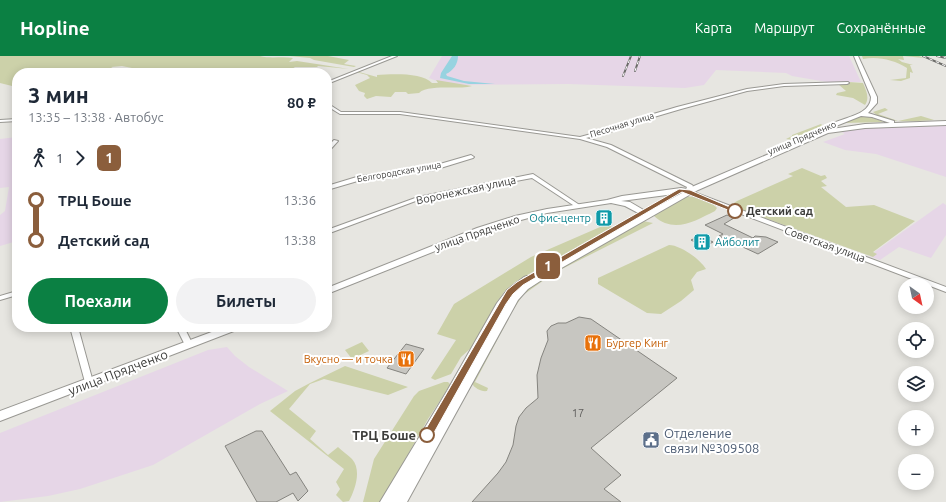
<!DOCTYPE html>
<html lang="ru">
<meta charset="utf-8">
<style>
body{margin:0;font-family:Ubuntu,sans-serif;background:#f2f2f3;color:#1f2937;height:100vh;display:flex;flex-direction:column;font-size:15px;white-space:nowrap}
*{box-sizing:border-box;margin:0}
p{font-size:13px;color:#747a83}
.icon{flex:none;width:22px;height:22px;fill:none;stroke:currentColor;stroke-width:2;stroke-linecap:round;stroke-linejoin:round}
.map{position:relative;flex:1;overflow:hidden}
.details{position:absolute;left:12px;top:12px;width:320px;height:264px;display:flex;flex-direction:column;background:#fff;border-radius:16px;box-shadow:0 2px 10px #0003}
.details>*{flex:none}
.badge{padding:0 8px;border-radius:6px;font-size:14px;line-height:26px}
.needle{width:26px;rotate:147deg}
.fabs{position:absolute;left:898px;top:222px;display:grid;gap:8px}
.fabs a{display:grid;place-items:center;width:36px;height:36px;border-radius:50%;background:#fff;box-shadow:0 2px 10px #0003;font-size:20px}
.map>.badge{position:absolute;translate:-50% -50%;box-shadow:0 0 0 2px #fff}
.legs{display:flex;align-items:center;gap:6px;height:44px;padding:0 16px;font-size:13px}
.legs p{margin-inline-start:auto}
.headline{display:flex;align-items:center;justify-content:space-between;height:68px;padding:0 16px}
h1{font-size:22px;font-weight:600;line-height:30px}
.primary-button{display:flex;gap:8px;margin-top:auto;padding:8px 16px}
.primary-button a{flex:1;height:46px;border-radius:24px;background:#0b8043;color:#fff;font-size:16px;font-weight:600;line-height:46px;text-align:center}
.primary-button a+a{background:#f2f2f3;color:#1f2937}
ul{padding:0 16px;list-style:none}
li{display:flex;align-items:center;gap:14px;height:40px;font-size:15px}
li i{display:grid;place-items:center;width:6px;height:100%;margin:0 5px;background:currentColor}
li i::after{content:'';width:10px;height:10px;margin:-5px;border:3px solid;border-radius:50%;background:#fff}
li p{margin-inline-start:auto}
li:first-child i{background:linear-gradient(#0000 50%,currentColor 0)}
li:last-child i{background:linear-gradient(currentColor 50%,#0000 0)}
header{display:flex;align-items:center;gap:24px;box-sizing:border-box;height:56px;padding:0 20px;background:#0b8043;color:#fff}
header strong{font-size:19px}
nav{display:flex;gap:22px;margin-inline-start:auto;font-size:14px}
.map>svg:first-child{display:block}
.industrial{fill:#e6d6e7}
.green{fill:#ccd1a9}
.water{fill:#97d3e0}
.building{fill:#c7c6c1;stroke:#85847f}
.lines{fill:none;stroke-linecap:round;stroke-linejoin:round}
.minor-casing{stroke:#999893;stroke-width:2}
.major-casing{stroke:#999893;stroke-width:2}
.minor{fill:#fff;fill-rule:evenodd}
.major{fill:#fff;fill-rule:evenodd}
.rail-casing{stroke:#6a6a67;stroke-width:2}
.rail{stroke:#fff;stroke-width:1;stroke-dasharray:3.5;stroke-linecap:butt}
.line-1{fill:#8b5e3c;stroke:#fff}
.stop-1-dot{fill:#fff;stroke:#8b5e3c;stroke-width:2}
.labels{text-anchor:middle;stroke-width:4;stroke-linejoin:round;paint-order:stroke}
.far-street-label{font-size:9px;fill:#3c3c3a;stroke:#fff}
.street-label{font-size:11px;fill:#3c3c3a;stroke:#fff}
.stop-label{font-size:11px;font-weight:bold;fill:#3c3c3a;stroke:#fff;text-anchor:start}
.culture-label{font-size:11px;fill:#0d838f;stroke:#fff;text-anchor:end}
.food-label{font-size:11px;fill:#c56008;stroke:#fff;text-anchor:start}
.near-number-label{font-size:11px;fill:#5f5e5c}
.near-street-label{font-size:13px;fill:#3c3c3a;stroke:#fff}
.near-service-label{font-size:13px;fill:#4e5e75;stroke:#fff;text-anchor:start}
.near-stop-label{font-size:13px;font-weight:bold;fill:#3c3c3a;stroke:#fff;text-anchor:end}
</style>
<header>
<strong>Hopline</strong>
<nav><a>Карта</a><a>Маршрут</a><a>Сохранённые</a></nav>
</header>
<div class="map">
<svg width="946" height="446" viewBox="0 0 946 446">
<rect width="100%" height="100%" fill="#e7e6e1"/>
<!-- industrial -->
<path class="industrial" d="M442,0H849L861,26H827L792,20L786,17L716,14L704,29L685,32L568,28L447,29L429,22Z
M946,70V121L876,98L845,94L823,86L845,78L840,75L878,71Z
M17,81V185L0,190V159L5,155L9,131L0,132V83Z
M943,147L946,149V179L931,202L899,191L880,204L869,200Z
M227,291L235,300L249,311L288,335L260,348L153,409L80,433L48,440L0,446V377L208,294Z"/>
<!-- green -->
<path class="green" d="M0,0H260C271,3 282,0 293,2L289,6L297,5L349,13L318,10L317,11H295C280,23 261,8 240,17H137V13L122,10L111,11L116,14L108,17H17L16,31L0,27Z
M290,0H328L349,4L344,8L356,10L354,11L314,4L310,2Z
M862,0H919L924,2L903,0L904,4L898,3L902,6L913,9H910L913,17L910,16V22L901,25L890,24L906,22L907,12C894,4 878,0 863,3Z
M356,16H359L377,21V19C390,18 423,16 432,27H438L436,24L472,30C458,34 429,28 419,37L408,38L406,36H395L391,41L376,40L367,43L364,40L365,37L359,35L355,29L370,22L367,19Z
M848,26L863,27C866,34 870,42 865,49L853,42L836,39L837,37L846,35L838,28H849Z
M885,52L888,54L878,58L898,65L921,60L934,64C917,65 885,69 873,56Z
M864,59L884,66L843,67Z
M821,68L824,71L792,84L786,83L792,80V79Z
M802,112L821,120L825,119L827,122L821,125L827,130L821,131L846,151L874,149L915,165L873,196L877,198L873,201L745,155C740,153 735,152 734,147L737,145L793,120L788,118Z
M683,141C693,139 710,144 717,152L715,155C695,165 674,178 654,160V158Z
M643,165L653,167L554,217L523,239L513,254L475,326L488,332L487,335C481,336 475,332 472,328L514,247L523,236L552,217Z
M607,168L612,171L515,226L504,236L497,246L471,292L461,301L451,318L435,324L431,322L456,284L437,278L454,248L531,201Z
M669,189C680,189 700,203 706,213L697,216L691,224L694,234L681,245L661,258L647,257L598,228V222Z
M362,286L369,295L352,303L345,294Z
M345,310L408,331L388,339L324,323L310,328L289,353L316,375L310,383L328,399L338,391C342,395 348,399 352,403C362,414 355,434 349,445L343,446L336,439L340,433L336,426L344,413L270,355L295,335L310,327Z
M444,326H448L450,328L449,331L428,363L381,446H363L374,403L414,340L419,335Z"/>
<!-- water -->
<path class="water" d="M452,0H458C458,8 453,15 446,18L447,20L464,25L495,28H469L440,22L441,17Z"/>
<!-- building -->
<path class="building" d="M727,159L734,162L724,168L753,182L755,180L766,181L778,186L758,198L719,180L723,178L705,169Z
M700,180L705,182L713,186L704,191L691,184Z
M579,261L591,263L677,322L591,392L621,419L604,433L621,446H472L498,417L506,406L513,389L516,370L519,361L526,352L538,342L537,319L541,302L548,284L547,275L551,270L558,267H566Z
M406,288L424,293L406,318L387,312Z
M256,375H262L290,419L296,416L308,435L298,445L293,437L276,446H257L225,390Z"/>
<g class="lines">
<defs>
<path id="minor" d="M392,0H397L327,28V26Z
M848,26L849,27L847,28L784,30L747,35L681,53L637,66L621,73L586,82L611,89L692,129L693,130L691,135L946,231V236L686,137L685,136L687,131L607,91L580,83L400,58H340L327,50V47L341,56H400L580,81L617,71L633,64L677,51L747,33L784,28Z
M17,63V65L0,66V64Z
M334,84L338,85L329,95L327,96V91Z
M471,99L474,101L473,102L434,114L361,124L327,134V130L360,120L433,110Z
M533,118L581,150L580,151H576L532,122L421,143L327,178V174L418,141Z
M17,235V239L0,244V240Z
M70,271H78L93,326L92,328L89,329L86,328L85,326Z
M176,271H184L193,289L192,291H186Z"/>
<path id="major" d="M854,0H858L877,41V47L868,57L894,65V67L946,65V69L865,72L828,77L698,134L551,218L528,233L518,244L407,446H380L447,335L497,247L507,234L524,221L527,220L531,223L642,159L625,150L611,147L547,157L521,164L483,176L327,238V232L477,172L515,160L547,153L607,144L622,140L681,132L687,133L825,74L865,68L890,67L872,61L861,60L831,72L826,71C839,61 871,61 871,41ZM682,137L647,156L630,146L621,145Z
M225,271H240L239,273L0,365V355Z"/>
</defs>
<!-- minor casing -->
<use href="#minor" class="minor-casing"/>
<!-- major casing -->
<use href="#major" class="major-casing"/>
<!-- minor -->
<use href="#minor" class="minor"/>
<!-- major -->
<use href="#major" class="major"/>
<defs>
<path id="rail" d="M923,0L946,10
M937,0L946,2
M635,15L640,0
M623,20L631,0"/>
</defs>
<!-- rail casing -->
<use href="#rail" class="rail-casing"/>
<!-- rail -->
<use href="#rail" class="rail"/>
</g>
<!-- line-1 -->
<path class="line-1" d="M679,133L690,134L739,155L733,156L682,136L523,229L513,238L506,248L431,382L427,383L424,382L422,379L424,376L507,234L517,226Z"/>
<!-- icons -->
<defs>
<symbol id="building-square" viewBox="-11 -11 22 22"><rect x="-9" y="-9" width="18" height="18" rx="4" fill="#0f9aa8" stroke="#fff"/><path d="M-4-6H4V6H1V3H-1V6H-4ZM-2.5-4.3h1.7v1.8h-1.7ZM.8-4.3h1.7v1.8H.8ZM-2.5-1h1.7V.8h-1.7ZM.8-1h1.7V.8H.8Z" fill="#fff"/></symbol>
<symbol id="restaurant-square" viewBox="-11 -11 22 22"><rect x="-9" y="-9" width="18" height="18" rx="4" fill="#e8710a" stroke="#fff"/><path d="M-5-6h1v4h1v-4h1v4h1v-4h1v5L-1.5 .5V6h-2V.5L-5-1ZM5-6V6H3V1.5H1.5Q1.5-4 5-6Z" fill="#fff"/></symbol>
<symbol id="civic-square" viewBox="-11 -11 22 22"><rect x="-9" y="-9" width="18" height="18" rx="4" fill="#5c6f8a" stroke="#fff"/><path d="M-.6-6.5H3V-4.5H.6V-3L4-1V1h2V6H-6V1h2V-1L-.6-3ZM-1.2 2.5V6h2.4V2.5Z" fill="#fff"/></symbol>
</defs>
<g fill-rule="evenodd">
<use href="#building-square" x="594" y="152" width="20" height="20"/>
<use href="#building-square" x="692" y="176" width="20" height="20"/>
<use href="#restaurant-square" x="583" y="277" width="20" height="20"/>
<use href="#restaurant-square" x="396" y="293" width="20" height="20"/>
<use href="#civic-square" x="641" y="374" width="20" height="20"/>
</g>
<!-- markers -->
<g class="stop-1-dot">
<circle cx="735" cy="155" r="7"/>
<circle cx="427" cy="379" r="7"/>
</g>
<g class="labels">
<!-- far-street labels -->
<g class="far-street-label">
<text transform="translate(622 69) rotate(-17)" y="3">Песочная улица</text>
<text transform="translate(802 82) rotate(-23)" y="3">улица Прядченко</text>
<text transform="translate(399 116) rotate(-10)" y="3">Белгородская улица</text>
</g>
<!-- street labels -->
<g class="street-label">
<text transform="translate(466 134) rotate(-12)" y="4">Воронежская улица</text>
<text transform="translate(477 177) rotate(-19)" y="4">улица Прядченко</text>
<text transform="translate(825 188) rotate(20)" y="4">Советская улица</text>
</g>
<!-- stop labels -->
<g class="stop-label">
<text x="746" y="159">Детский сад</text>
</g>
<!-- culture labels -->
<g class="culture-label">
<text x="591" y="166">Офис-центр</text>
<text x="715" y="190" text-anchor="start">Айболит</text>
</g>
<!-- food labels -->
<g class="food-label">
<text x="606" y="291">Бургер Кинг</text>
<text x="393" y="307" text-anchor="end">Вкусно — и точка</text>
</g>
<!-- near-number labels -->
<g class="near-number-label">
<text x="578" y="361">17</text>
</g>
<!-- near-street labels -->
<g class="near-street-label">
<text transform="translate(118 316) rotate(-21)" y="5">улица Прядченко</text>
</g>
<!-- near-service labels -->
<g class="near-service-label">
<text x="664" y="382">Отделение<tspan x="664" dy="15">связи №309508</tspan></text>
</g>
<!-- near-stop labels -->
<g class="near-stop-label">
<text x="416" y="384">ТРЦ Боше</text>
</g>
</g>
</svg>
<div class="fabs">
<a><svg class="needle" viewBox="-14 -14 28 28"><path d="M0-13l5 13h-10z" fill="#e53935"/><path d="M0 13l5-13h-10z" fill="#747a83"/></svg></a>
<a><svg class="icon" aria-label="locate" viewBox="0 0 24 24"><circle cx="12" cy="12" r="6"/><path d="M12 2v4M12 18v4M2 12h4M18 12h4"/></svg></a>
<a><svg class="icon" aria-label="layers" viewBox="0 0 24 24"><path d="M12 4l9 5-9 5-9-5zM3 14l9 5 9-5"/></svg></a>
<a>+</a>
<a>−</a>
</div>
<b class="badge" style="left:548px;top:210px;background:#8b5e3c;color:#fff">1</b>
<section class="details">
<div class="headline"><div><h1>3 мин</h1><p>13:35 – 13:38 · Автобус</p></div><b>80 ₽</b></div>
<div class="legs"><svg class="icon" aria-label="walk" viewBox="0 0 24 24"><circle cx="13" cy="4" r="2"/><path d="M13 8l-2 6 4 7M11 14l-3 7M7 12l3-4h3l4 4"/></svg>1<svg class="icon" aria-label="forward" viewBox="0 0 24 24"><path d="M9 5l7 7-7 7"/></svg><b class="badge" style="background:#8b5e3c;color:#fff">1</b></div>
<ul>
<li><i style="color:#8b5e3c"></i><b>ТРЦ Боше</b><p>13:36</p></li>
<li><i style="color:#8b5e3c"></i><b>Детский сад</b><p>13:38</p></li>
</ul>
<div class="primary-button"><a>Поехали</a><a>Билеты</a></div>
</section>
</div>
